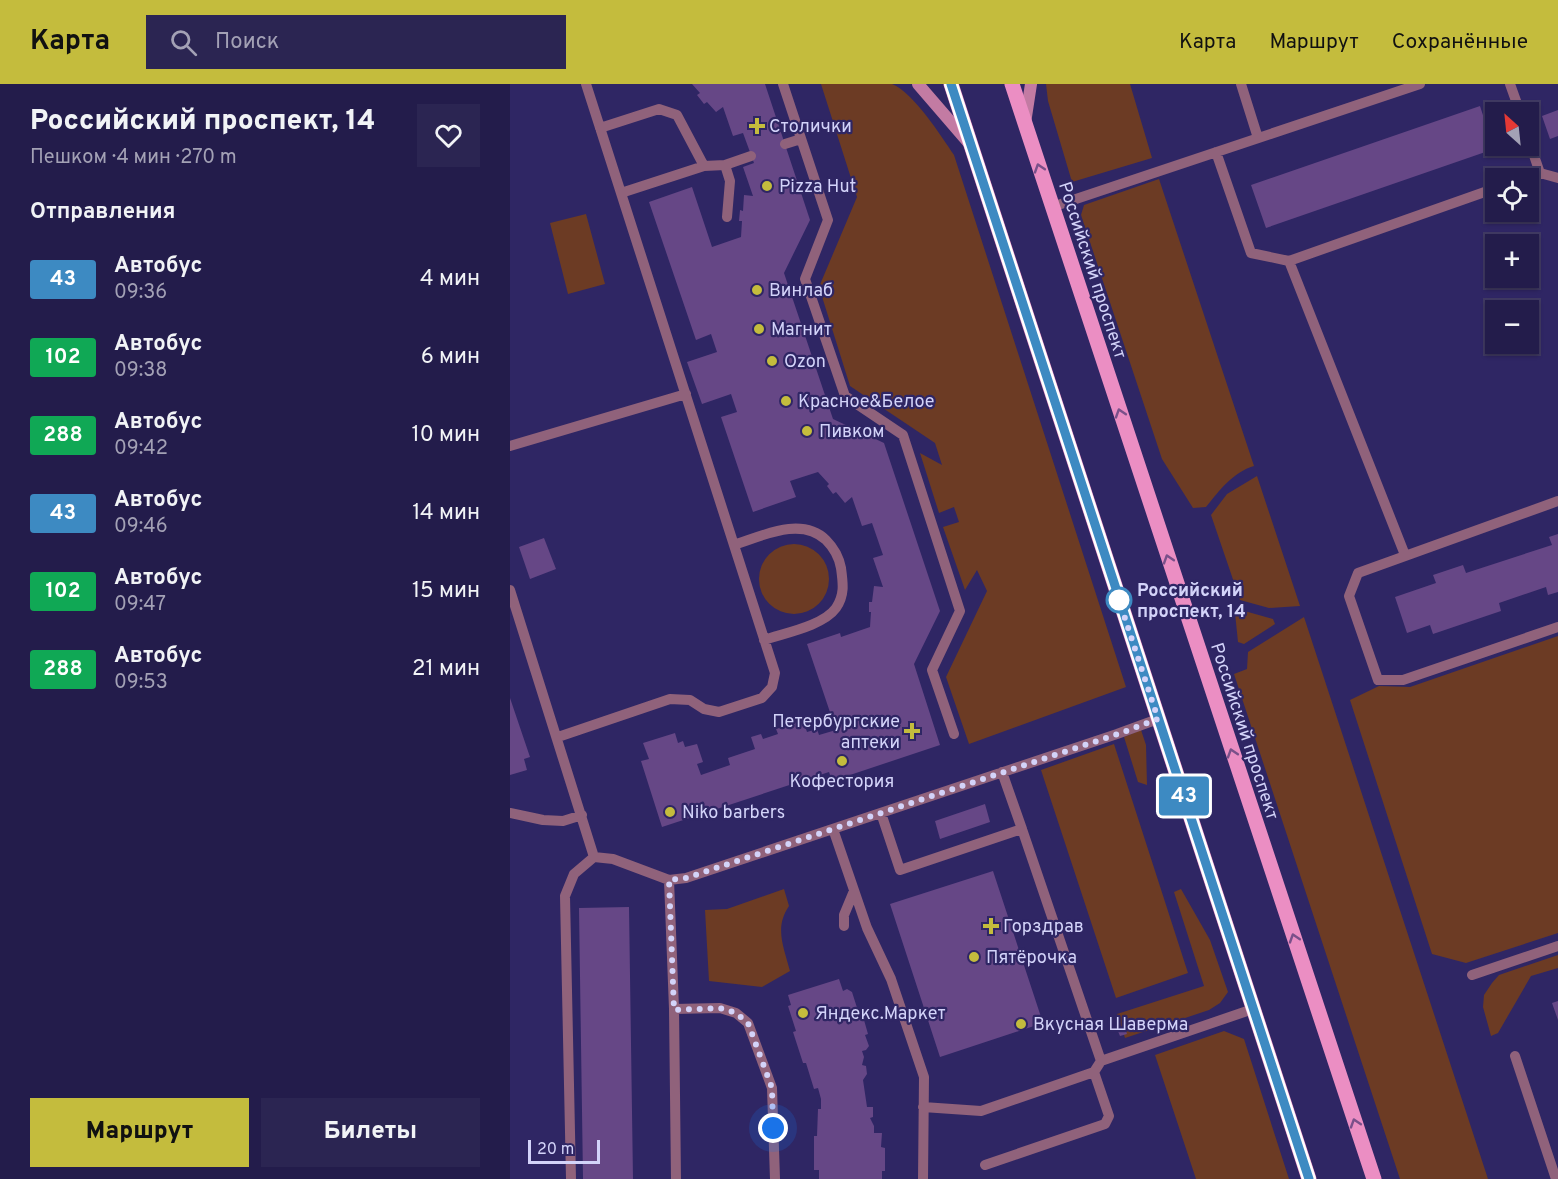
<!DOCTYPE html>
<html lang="ru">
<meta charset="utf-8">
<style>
body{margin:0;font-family:Overpass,sans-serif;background:#2b2552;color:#f1f3f6;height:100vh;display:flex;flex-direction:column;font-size:22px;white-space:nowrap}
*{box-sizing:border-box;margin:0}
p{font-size:20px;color:#a3a1b5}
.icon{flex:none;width:33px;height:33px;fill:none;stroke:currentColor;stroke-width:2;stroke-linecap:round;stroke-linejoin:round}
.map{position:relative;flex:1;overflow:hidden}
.panel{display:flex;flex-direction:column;background:#231c4b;width:510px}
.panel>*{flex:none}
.badge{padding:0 12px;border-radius:4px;font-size:21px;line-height:39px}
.needle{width:39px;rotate:333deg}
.buttons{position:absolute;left:975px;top:18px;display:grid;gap:12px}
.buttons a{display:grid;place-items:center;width:54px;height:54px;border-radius:0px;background:#231c4b;box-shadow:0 2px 4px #0004,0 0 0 2px #403a63;font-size:30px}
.scale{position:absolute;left:18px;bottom:15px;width:72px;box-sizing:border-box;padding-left:6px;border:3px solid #d3d3f9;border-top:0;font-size:16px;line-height:21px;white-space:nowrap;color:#d3d3f9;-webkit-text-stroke:4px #2f2664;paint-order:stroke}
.you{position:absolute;width:30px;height:30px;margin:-15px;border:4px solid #fff;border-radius:50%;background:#1a73e8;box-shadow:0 0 0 9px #1a73e833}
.map>.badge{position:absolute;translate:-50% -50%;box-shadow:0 0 0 3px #fff}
h2{padding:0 30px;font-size:22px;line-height:54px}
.round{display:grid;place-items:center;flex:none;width:63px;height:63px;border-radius:0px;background:#2b2552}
.summary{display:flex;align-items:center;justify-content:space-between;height:102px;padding:0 30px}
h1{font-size:28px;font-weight:800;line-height:45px}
.cta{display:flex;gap:12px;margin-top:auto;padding:12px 30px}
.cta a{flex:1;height:69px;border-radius:0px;background:#c4bc3d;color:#111;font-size:24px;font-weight:800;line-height:69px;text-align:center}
.cta a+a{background:#2b2552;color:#f1f3f6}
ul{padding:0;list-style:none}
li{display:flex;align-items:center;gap:18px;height:78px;padding:0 30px}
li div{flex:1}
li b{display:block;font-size:22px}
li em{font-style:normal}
li .badge{min-width:66px;font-weight:700;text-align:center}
header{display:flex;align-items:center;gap:36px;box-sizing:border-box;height:84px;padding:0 30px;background:#c4bc3d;color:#111}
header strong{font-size:28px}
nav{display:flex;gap:33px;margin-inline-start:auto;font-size:21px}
.search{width:420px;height:54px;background:#2b2552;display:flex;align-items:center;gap:15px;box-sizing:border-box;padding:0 21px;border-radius:0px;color:#a3a1b5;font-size:22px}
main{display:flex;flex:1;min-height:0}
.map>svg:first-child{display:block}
.green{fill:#6c3b24}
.building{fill:#664786}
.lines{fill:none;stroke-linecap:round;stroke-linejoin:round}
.lane{stroke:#90627b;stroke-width:10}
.secondary{stroke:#c37ba3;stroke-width:12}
.primary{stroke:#eb8ec3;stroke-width:15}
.oneway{stroke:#7a508a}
.line-casing{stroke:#fff;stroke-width:14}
.line{stroke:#3d8ac2;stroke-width:9}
.walk{stroke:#d3d3f9;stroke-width:6;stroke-dasharray:0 10.8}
.poi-dot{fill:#c4bc3d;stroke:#2f2664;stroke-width:2}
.stop-dot{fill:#fff;stroke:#3d8ac2;stroke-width:3}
.labels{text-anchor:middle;stroke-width:4.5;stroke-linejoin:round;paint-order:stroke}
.poi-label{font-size:18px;fill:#d3d3f9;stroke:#2f2664;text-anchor:start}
.street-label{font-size:18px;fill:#d3d3f9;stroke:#2f2664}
.stop-label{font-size:18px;font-weight:bold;fill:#d3d3f9;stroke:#2f2664;text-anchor:start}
</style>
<header>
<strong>Карта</strong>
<div class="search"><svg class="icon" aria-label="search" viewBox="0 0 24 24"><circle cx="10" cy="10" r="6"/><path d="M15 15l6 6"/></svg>Поиск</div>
<nav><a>Карта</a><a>Маршрут</a><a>Сохранённые</a></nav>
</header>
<main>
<section class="panel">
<div class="summary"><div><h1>Российский проспект, 14</h1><p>Пешком · 4 мин · 270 m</p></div><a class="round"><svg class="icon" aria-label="heart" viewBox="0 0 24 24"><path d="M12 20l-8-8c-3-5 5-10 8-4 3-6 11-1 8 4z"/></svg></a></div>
<h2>Отправления</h2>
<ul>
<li><span class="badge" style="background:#3d8ac2;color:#fff">43</span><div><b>Автобус</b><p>09:36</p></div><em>4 мин</em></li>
<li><span class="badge" style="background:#10a855;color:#fff">102</span><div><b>Автобус</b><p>09:38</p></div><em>6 мин</em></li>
<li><span class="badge" style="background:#10a855;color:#fff">288</span><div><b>Автобус</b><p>09:42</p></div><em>10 мин</em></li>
<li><span class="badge" style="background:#3d8ac2;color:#fff">43</span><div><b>Автобус</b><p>09:46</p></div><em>14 мин</em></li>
<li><span class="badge" style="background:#10a855;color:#fff">102</span><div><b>Автобус</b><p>09:47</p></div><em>15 мин</em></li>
<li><span class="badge" style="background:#10a855;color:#fff">288</span><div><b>Автобус</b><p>09:53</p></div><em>21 мин</em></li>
</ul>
<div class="cta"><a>Маршрут</a><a>Билеты</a></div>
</section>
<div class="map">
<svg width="1048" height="1095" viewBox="0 0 1048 1095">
<rect width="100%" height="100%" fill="#2f2664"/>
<!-- green -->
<path class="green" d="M311,0C324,0 373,0 382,0C404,9 431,52 444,71L616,603L459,660L436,593L477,507L467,486L455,506L433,443L449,438L444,423L429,429L410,369L432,381L425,359L340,302L309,203L347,113Z
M536,0H620L642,74L562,98L538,17Z
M649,95L744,382C723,388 709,407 696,423L683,424L652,375L571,131L574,121Z
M76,130L95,200L58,210L40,139Z
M747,392L790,522L759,524L730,516L701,431L717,410Z
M249 495a35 35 0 1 1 70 0a35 35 0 1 1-70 0Z
M731,526L763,535L765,540L734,560L728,558L725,529Z
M794,533L978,1095H890L724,590L737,585L738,568Z
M1048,552V849L956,879L922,870L840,616L869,602L900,603Z
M631,646L636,661L637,701L628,698L614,653Z
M604,660L678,889L606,914L531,686Z
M274,805L279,822C264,844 274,863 280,887L252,903L199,897L195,826L217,825Z
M671,805L700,856L718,908L710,919L699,926L615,954L607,930L694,902L664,808Z
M1048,871V884L1021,892L988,949L981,952L973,923L974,911L982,899L989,891Z
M714,947L734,955L779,1095H686L645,971Z"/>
<!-- building -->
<path class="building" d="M182,0H255L300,136L274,189L323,335L374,359L430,527L404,580L430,661L322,697L319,688L152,743L131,677L139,675L133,659L165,649L168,659L173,657L175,663L187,660L193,678L187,680L191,691L220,681L218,674L245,665L241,653L251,650L253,655L268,650L266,645L293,636L297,648L307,645L309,651L326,646L297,560L330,549L331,553L360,543L361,528H359V518H362L364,502L373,503L363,474L373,471L362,439L352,442L342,413L335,419L326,408L323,410L317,402L319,400L308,388L280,397L286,413L243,428L211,333L227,328L221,310L192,320L177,278L207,268L201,250L186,256L139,118L182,103L202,163L231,153L232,137H229L230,126L233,127L234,111L243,112L233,83L244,79L233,49L223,52L213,23L206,28L197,18L194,20L187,11L190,9Z
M970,22L984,65L756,144L741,101Z
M1048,26V52L1040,55L1032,32Z
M1048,450V508L1038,511L1036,503L989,519L991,527L923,550L920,541L897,549L885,513L926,499L923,491L953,481L956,489L1042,461L1039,453Z
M34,454L46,485L20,495L9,463Z
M0,614L20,673L14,675L17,686L0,691Z
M475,720L480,738L430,755L425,737Z
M483,787L533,939L430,973L380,820Z
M119,823L123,1095H73L69,824Z
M329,895L333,907L337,905L342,908L349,930L352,929L358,950L355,951L359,962L356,966L352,967L354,973L352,981L356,982L357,990L353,996L357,1023H363V1033L360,1034L364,1042V1049H372L371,1063L375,1064V1087H372V1095H309V1086H304V1052H307L308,1025H311V1015L308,1004L304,1005L296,979H293L283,948L286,947L278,922L281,921L278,911Z
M1048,917V936L1042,919Z
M614,942L617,950L610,952L607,945Z"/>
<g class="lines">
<!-- lane -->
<path class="lane" d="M273,0L318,136L295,195L335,312L393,351L450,527L422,586L444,650
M731,0L748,54
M1000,0L1010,28
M90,44L149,25L167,31L194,82
M1018,54L1030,89L1048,94
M275,60L291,55
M706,68L741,169L779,177L895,471
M215,81L220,97L217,133
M1013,94L1030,89
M111,109L194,82L215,81L241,72
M542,123L910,0
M779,177L986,104
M0,362L176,310
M1048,417L848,489L839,512L868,596H893L1048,543
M224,461C252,452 291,432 316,456C324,464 329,473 331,484C333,499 335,511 326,524C313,542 274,549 254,556
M0,506L84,773L103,775L159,796L176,794L607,650L648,635
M48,653L160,615L180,616L194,625L209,628L252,614L262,603L265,589L76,0
M492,688L512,745
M0,729L33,736L53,737L72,731
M371,729L390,786L512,745L591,977L743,925
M323,745L357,844L381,895L414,993L413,1095
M159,796L164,925L166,1095
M334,842V831L344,807
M962,891L1048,862
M164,925L210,924L226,929L238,939L262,1004L265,1095
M1005,972L1046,1095
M413,1023L471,1027L584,988L591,977
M475,1081L595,1040L599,1032L584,988
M61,1095L55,812L64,790L84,773"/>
<!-- secondary -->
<path class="secondary" d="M408,0L458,58
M515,39L521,0"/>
<!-- primary -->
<path class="primary" d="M441,0L799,1095
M502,0L864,1095"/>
</g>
<!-- one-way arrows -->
<defs><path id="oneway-chevron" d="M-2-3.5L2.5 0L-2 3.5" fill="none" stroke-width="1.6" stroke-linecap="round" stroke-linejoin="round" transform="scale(1.5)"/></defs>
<g class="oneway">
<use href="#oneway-chevron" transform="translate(529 84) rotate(-108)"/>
<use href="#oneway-chevron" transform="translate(610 329) rotate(-108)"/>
<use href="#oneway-chevron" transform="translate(658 475) rotate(-108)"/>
<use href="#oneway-chevron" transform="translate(722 669) rotate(-108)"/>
<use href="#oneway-chevron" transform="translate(784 854) rotate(-108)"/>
<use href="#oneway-chevron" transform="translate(845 1039) rotate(-108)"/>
</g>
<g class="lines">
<defs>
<path id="line" d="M441,0L799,1095"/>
</defs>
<!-- line casing -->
<use href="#line" class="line-casing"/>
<!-- line -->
<use href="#line" class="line"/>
<!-- walk -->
<path class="walk" d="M263,1044L262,1004L238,939L226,929L210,924L164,926L159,796L176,794L608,650L648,635L609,516"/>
</g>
<!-- markers -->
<g class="poi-dot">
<path d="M244 33h6v6h6v6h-6v6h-6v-6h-6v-6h6z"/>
<circle cx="257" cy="102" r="6"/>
<circle cx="247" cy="206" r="6"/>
<circle cx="249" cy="245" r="6"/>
<circle cx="262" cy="277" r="6"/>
<circle cx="276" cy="317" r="6"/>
<circle cx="297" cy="347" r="6"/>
<path d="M399 638h6v6h6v6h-6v6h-6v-6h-6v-6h6z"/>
<circle cx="332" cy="677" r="6"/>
<circle cx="160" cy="728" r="6"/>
<path d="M478 833h6v6h6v6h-6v6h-6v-6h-6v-6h6z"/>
<circle cx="464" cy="873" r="6"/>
<circle cx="293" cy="929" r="6"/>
<circle cx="511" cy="940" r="6"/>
</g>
<circle class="stop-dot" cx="609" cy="516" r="12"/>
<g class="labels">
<!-- poi labels -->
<g class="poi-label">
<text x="259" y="48">Столички</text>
<text x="269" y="108">Pizza Hut</text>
<text x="259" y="212">Винлаб</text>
<text x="261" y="251">Магнит</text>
<text x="274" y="283">Ozon</text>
<text x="288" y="323">Красное&amp;Белое</text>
<text x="309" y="353">Пивком</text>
<text x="390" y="643" text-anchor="end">Петербургские<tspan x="390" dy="21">аптеки</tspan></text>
<text x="332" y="703" text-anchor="middle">Кофестория</text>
<text x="172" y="734">Niko barbers</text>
<text x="493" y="848">Горздрав</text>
<text x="476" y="879">Пятёрочка</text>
<text x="305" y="935">Яндекс.Маркет</text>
<text x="523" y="946">Вкусная Шаверма</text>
</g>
<!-- street labels -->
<g class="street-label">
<text transform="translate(583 186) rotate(72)" y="6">Российский проспект</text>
<text transform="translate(735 647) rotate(72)" y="6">Российский проспект</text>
</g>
<!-- stop labels -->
<g class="stop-label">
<text x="627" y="512">Российский<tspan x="627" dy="21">проспект, 14</tspan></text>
</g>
</g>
</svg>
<div class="buttons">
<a><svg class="needle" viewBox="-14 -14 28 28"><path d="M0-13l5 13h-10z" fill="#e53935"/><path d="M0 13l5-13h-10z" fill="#a3a1b5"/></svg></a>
<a><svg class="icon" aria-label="locate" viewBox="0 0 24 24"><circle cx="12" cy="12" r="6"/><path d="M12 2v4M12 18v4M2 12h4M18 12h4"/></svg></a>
<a>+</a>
<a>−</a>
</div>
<div class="scale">20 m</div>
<div class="you" style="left:263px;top:1044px"></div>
<b class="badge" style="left:674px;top:712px;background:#3d8ac2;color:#fff">43</b>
</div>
</main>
